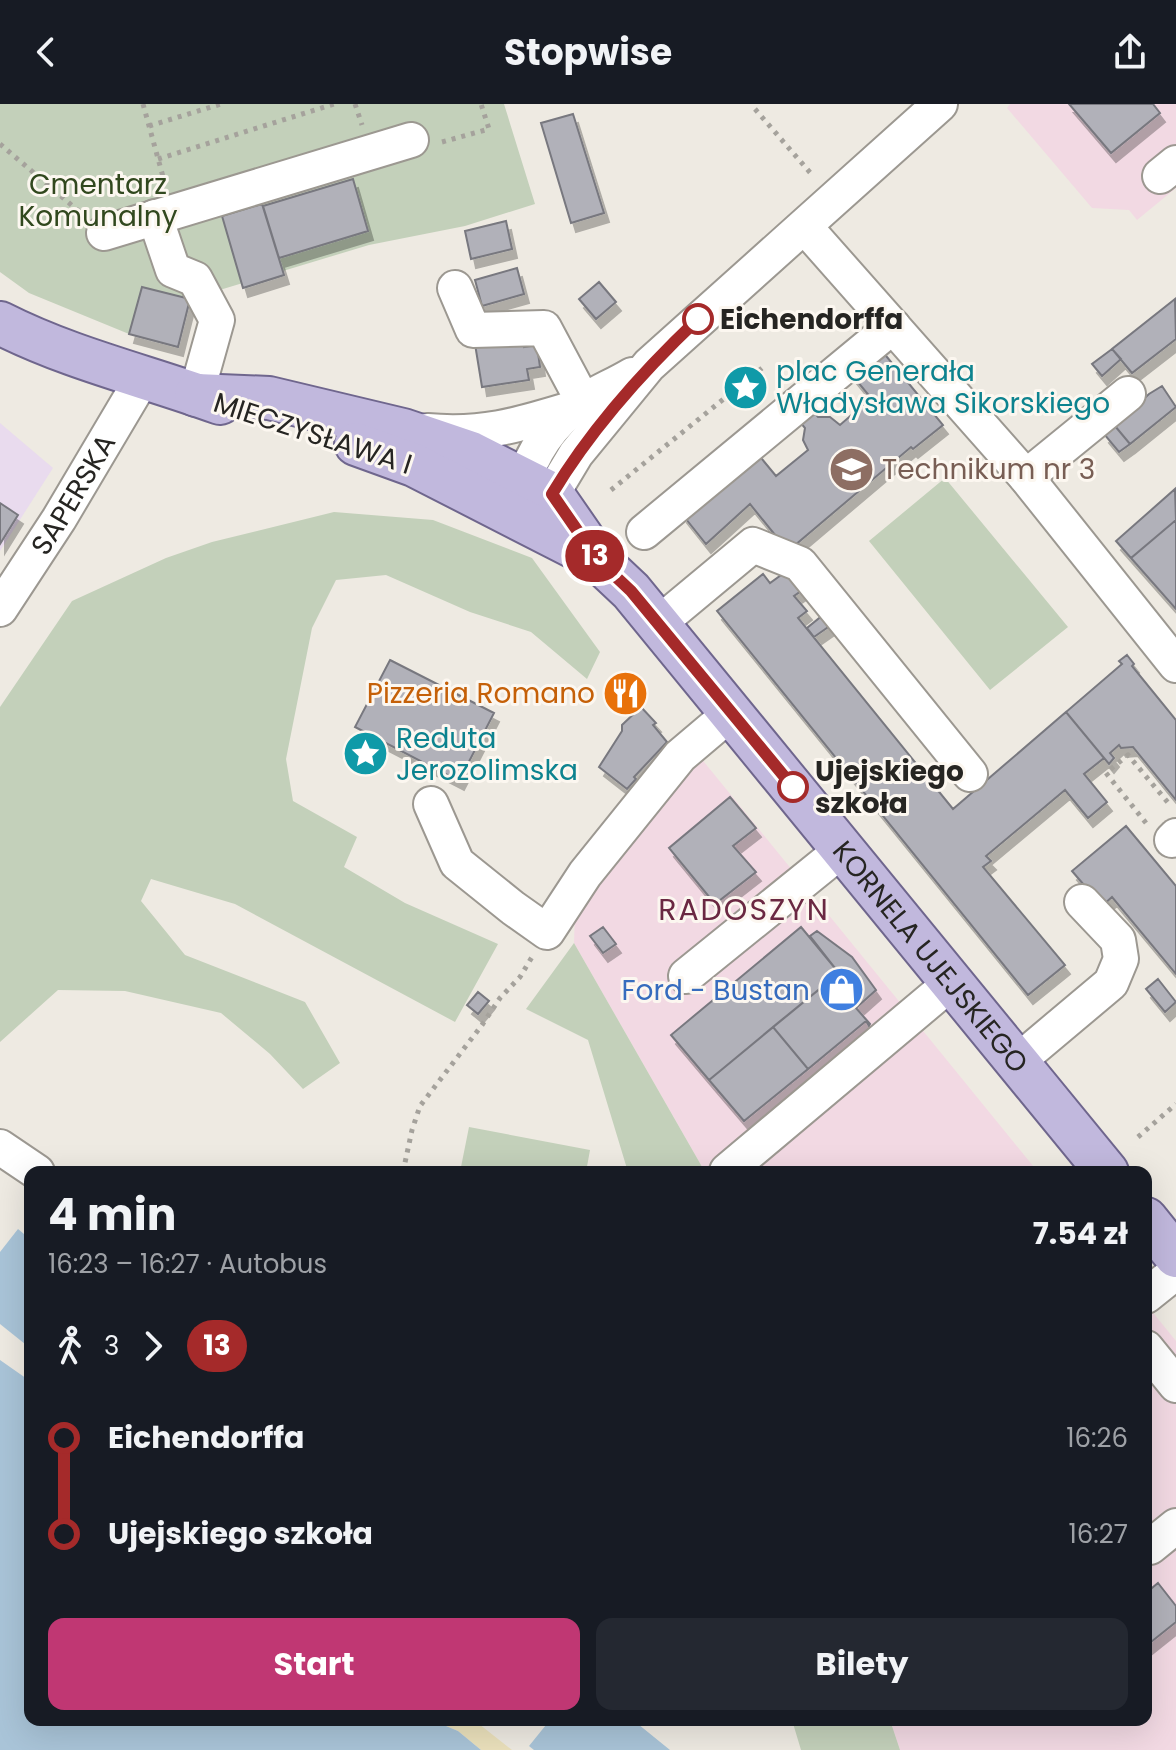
<!DOCTYPE html>
<html lang="pl">
<meta charset="utf-8">
<style>
body{margin:0;font-family:Poppins,sans-serif;background:#242831;color:#f1f3f6;height:100vh;display:flex;flex-direction:column;font-size:30px;white-space:nowrap}
*{box-sizing:border-box;margin:0}
p{font-size:26px;color:#9ea1a6}
.icon{flex:none;width:44px;height:44px;fill:none;stroke:currentColor;stroke-width:2;stroke-linecap:round;stroke-linejoin:round}
.map{position:relative;flex:1;overflow:hidden}
.sheet{position:absolute;left:24px;top:1062px;width:1128px;height:560px;display:flex;flex-direction:column;background:#171b24;border-radius:16px;box-shadow:0 8px 32px #0002}
.sheet>*{flex:none}
.badge{padding:0 16px;border-radius:26px;font-size:28px;line-height:52px}
.map>.badge{position:absolute;translate:-50% -50%;box-shadow:0 0 0 4px #fff}
.legs{display:flex;align-items:center;gap:12px;height:88px;padding:0 24px;font-size:26px}
.legs p{margin-inline-start:auto}
.head{display:flex;align-items:center;justify-content:space-between;height:136px;padding:0 24px}
h1{font-size:44px;font-weight:700;line-height:60px}
.cta{display:flex;gap:16px;margin-top:auto;padding:16px 24px}
.cta a{flex:1;height:92px;border-radius:16px;background:#c03773;color:#fff;font-size:32px;font-weight:700;line-height:92px;text-align:center}
.cta a+a{background:#242831;color:#f1f3f6}
ul{padding:0 24px;list-style:none}
li{display:flex;align-items:center;gap:28px;height:96px;font-size:30px}
li i{display:grid;place-items:center;width:12px;height:100%;margin:0 10px;background:currentColor}
li i::after{content:'';width:20px;height:20px;margin:-10px;border:6px solid;border-radius:50%;background:#171b24}
li p{margin-inline-start:auto}
li:first-child i{background:linear-gradient(#0000 50%,currentColor 0)}
li:last-child i{background:linear-gradient(currentColor 50%,#0000 0)}
header{display:flex;justify-content:space-between;align-items:center;height:104px;padding:0 24px;background:#171b24;font-size:36px;font-weight:700}
.map>svg:first-child{display:block}
.commercial{fill:#f2d9e3}
.industrial{fill:#e9dbee}
.green{fill:#c3d0ba}
.sand{fill:#ebe1bc}
.water{fill:#a9c4d8}
.building{fill:#b1b1b9;stroke:#78787f;stroke-width:2;filter:url(#shadow)}
.lines{fill:none;stroke-linecap:round;stroke-linejoin:round}
.minor-casing{stroke:#9c9891;stroke-width:38}
.major-casing{stroke:#6f668d;stroke-width:46}
.path{stroke:#a5a29c;stroke-width:5;stroke-dasharray:4 6;stroke-linecap:butt}
.minor{stroke:#fff;stroke-width:34}
.major{stroke:#c1b8dd;stroke-width:42}
.line-1-casing{stroke:#fff;stroke-width:18}
.line-1{stroke:#a52a2a;stroke-width:12}
.stop-1-dot{fill:#fff;stroke:#a52a2a;stroke-width:4}
.labels{text-anchor:middle;stroke-width:6;stroke-linejoin:round;paint-order:stroke}
.park-label{font-size:28px;fill:#31481e;stroke:#fcf7f0}
.stop-label{font-size:28px;font-weight:bold;fill:#262522;stroke:#fcf7f0;text-anchor:start}
.culture-label{font-size:28px;fill:#0d838f;stroke:#fcf7f0;text-anchor:start}
.street-label{font-size:28px;fill:#262522;stroke:#fcf7f0}
.education-label{font-size:28px;fill:#785e54;stroke:#fcf7f0;text-anchor:start}
.food-label{font-size:28px;fill:#c56008;stroke:#fcf7f0;text-anchor:end}
.shop-label{font-size:28px;fill:#366cbe;stroke:#fcf7f0;text-anchor:end}
.neighbourhood-label{font-size:30px;letter-spacing:2px;fill:#6a2842;stroke:#fcf7f0}
</style>
<header><svg class="icon" aria-label="back" viewBox="0 0 24 24"><path d="M15 5l-7 7 7 7"/></svg>Stopwise<svg class="icon" aria-label="share" viewBox="0 0 24 24"><path d="M12 15V3M7 8l5-5 5 5M5 13v7h14v-7"/></svg></header>
<div class="map">
<svg width="1176" height="1646" viewBox="0 0 1176 1646">
<defs>
<filter id="shadow"><feDropShadow dx="5" dy="9" stdDeviation="0" flood-color="#0004"/></filter>
</defs>
<rect width="100%" height="100%" fill="#eeeae2"/>
<!-- commercial -->
<path class="commercial" d="M1010,0H1176V84L1137,116L1129,106L1092,104L1007,4Z
M700,653L1038,1068H705L574,839L575,809Z
M1146,1200L1176,1237V1646H900L890,1616H1146Z"/>
<!-- industrial -->
<path class="industrial" d="M0,319L53,364L0,447Z"/>
<!-- green -->
<path class="green" d="M0,0H504L535,100L465,122L369,141L190,195L142,183L129,230L29,189L0,168Z
M945,374L1068,523L990,586L869,437Z
M334,408L433,416L532,454L600,548L587,575L531,528L470,508L386,471L336,476L312,524L286,655L293,697L357,733L344,763L405,799L498,840L455,918L235,800L151,775L141,797L185,851L305,898L340,959L303,985L270,950L221,909L125,887L58,886L0,938V603L72,497L166,454L212,438Z
M574,839L705,1068H628L588,936L526,905Z
M469,1023L590,1046L586,1068H460Z
M792,1616H890L900,1646H801Z"/>
<!-- sand -->
<path class="sand" d="M414,1616H474L512,1646H481L458,1627L434,1617Z"/>
<!-- water -->
<path class="water" d="M18,1125L30,1135V1244L0,1220V1148Z
M0,1256L30,1277V1616L434,1617L458,1627L481,1646H0Z
M550,1616H633L670,1646H534L529,1642Z"/>
<!-- building -->
<path class="building" d="M1069,0H1153L1160,9L1111,49Z
M573,10L604,109L571,119L541,19Z
M353,75L368,127L279,154L263,102Z
M262,100L284,171L243,184L222,112Z
M506,117L512,145L471,155L465,127Z
M517,164L524,190L482,202L475,176Z
M599,178L616,198L596,215L579,195Z
M142,183L190,195L178,243L129,230Z
M1175,195L1176,235L1132,269L1112,245Z
M522,232L524,243L537,241L540,263L527,265L529,276L482,283L475,240Z
M1112,245L1121,255L1102,272L1092,260Z
M882,247L943,321L913,345L911,343L788,447L750,400L706,440L682,410L757,349L776,372L808,346L803,336L805,324L800,318L813,307L818,313H830L840,321L871,294L852,271Z
M1162,282L1176,303L1130,340L1115,322L1149,290Z
M1115,322L1130,340L1119,348L1104,330Z
M1175,385L1176,416L1131,454L1116,437Z
M0,399L18,411L0,440Z
M1176,416V505L1131,454Z
M788,466L804,485L794,492L807,507L798,514L953,705L1066,608L1104,654L1084,670L1107,698L1088,714L1065,686L986,752L991,757L983,763L1065,861L1028,891L717,507L763,470L770,479Z
M823,511L831,521L814,533L807,524Z
M1127,551L1134,560L1132,562L1176,616V696L1133,643L1121,644L1119,641L1110,649L1114,654L1109,660L1066,608L1122,560L1119,557Z
M390,556L494,609L459,677L355,623Z
M627,576L638,592L625,602L613,587Z
M641,603L656,619L653,621L667,638L634,673L636,675L627,685L599,663L622,627V621Z
M730,693L756,724L733,742L756,768L715,800L669,744Z
M1126,722L1176,782V870L1112,793L1102,802L1072,767Z
M603,823L616,840L603,849L590,832Z
M801,823L839,869L709,976L671,931Z
M817,827L852,853L876,886L856,904L870,920L869,922L866,917L808,965L773,923L839,869L810,832Z
M1158,875L1176,898L1165,908L1146,885Z
M478,888L489,897L478,910L467,901Z
M773,923L808,965L744,1017L709,976Z
M1158,1479L1176,1502V1518L1146,1542V1489Z"/>
<g class="lines">
<defs>
<g id="minor">
<path d="M1160,72L1176,59"/>
<path d="M155,113L173,166L195,175L217,216L196,291"/>
<path d="M805,123L1026,373L1176,561"/>
<path d="M104,129L411,36"/>
<path d="M455,184L473,226L544,224L584,299"/>
<path d="M427,327C484,332 518,321 571,305"/>
<path d="M1026,373L1128,290"/>
<path d="M518,399C525,363 542,330 571,306C588,292 612,283 632,271"/>
<path d="M529,404L552,390L576,350L649,261L940,0"/>
<path d="M644,428L893,222"/>
<path id="s1" d="M0,505L59,415L142,275"/>
<path d="M658,520L753,441L800,460L970,670"/>
<path d="M431,700L457,759L513,804L547,828L585,770L680,652L732,608"/>
<path d="M1172,736L1176,732"/>
<path d="M686,872L843,745"/>
<path d="M1017,958L1111,879L1121,855L1118,836L1082,798"/>
<path d="M0,1043L37,1068"/>
<path d="M727,1067L952,878"/>
<path d="M1146,1192L1176,1168"/>
<path d="M1146,1244L1176,1281"/>
<path d="M1150,1443L1176,1422"/>
</g>
<g id="major">
<path d="M0,219C71,255 146,272 220,299"/>
<path id="s2" d="M196,291L269,294L403,326L471,349L552,390L597,455L631,487L1107,1068"/>
<path d="M356,340L414,361L592,452"/>
<path d="M1146,1115L1176,1152"/>
</g>
</defs>
<!-- minor casing -->
<use href="#minor" class="minor-casing"/>
<!-- major casing -->
<use href="#major" class="major-casing"/>
<!-- path -->
<path class="path" d="M143,0L165,80
M355,0L362,21
M755,5L813,72
M149,22L221,0
M442,38L489,25L481,0
M0,40L82,110
M158,55L334,0
M611,386L762,264
M1146,719L1106,669L1128,651L1170,701
M1138,1033L1176,1000
M403,1068L412,1026L420,1002L482,921L500,894L520,873L532,853"/>
<!-- minor -->
<use href="#minor" class="minor"/>
<!-- major -->
<use href="#major" class="major"/>
</g>
<g class="lines">
<defs>
<path id="line-1" d="M698,215C643,267 591,325 552,390L597,455L631,487L793,683"/>
</defs>
<!-- line-1 casing -->
<use href="#line-1" class="line-1-casing"/>
<!-- line-1 -->
<use href="#line-1" class="line-1"/>
</g>
<!-- icons -->
<defs>
<symbol id="sight-disc" viewBox="-11 -11 22 22"><circle r="9.5" fill="#0f9aa8" stroke="#fcf7f0"/><path d="M0-6L1.8-2.2L6-1.7L2.9 1.2L3.7 5.4L0 3.3L-3.7 5.4L-2.9 1.2L-6-1.7L-1.8-2.2Z" fill="#fff"/></symbol>
<symbol id="school-disc" viewBox="-11 -11 22 22"><circle r="9.5" fill="#8d6e63" stroke="#fcf7f0"/><path d="M0-5L7-2L0 1L-7-2ZM-4 1L0 2.5L4 1V4Q0 6-4 4Z" fill="#fff"/></symbol>
<symbol id="restaurant-disc" viewBox="-11 -11 22 22"><circle r="9.5" fill="#e8710a" stroke="#fcf7f0"/><path d="M-5-6h1v4h1v-4h1v4h1v-4h1v5L-1.5 .5V6h-2V.5L-5-1ZM5-6V6H3V1.5H1.5Q1.5-4 5-6Z" fill="#fff"/></symbol>
<symbol id="shop-disc" viewBox="-11 -11 22 22"><circle r="9.5" fill="#3f7fe0" stroke="#fcf7f0"/><path d="M-5-2.5h2.3a2.7 3.5 0 0 1 5.4 0H5L5.5 6h-11ZM-1.5-2.5h3a1.5 2.3 0 0 0-3 0Z" fill="#fff"/></symbol>
</defs>
<g fill-rule="evenodd">
<use href="#sight-disc" x="720" y="258" width="51" height="51"/>
<use href="#school-disc" x="826" y="340" width="51" height="51"/>
<use href="#restaurant-disc" x="600" y="564" width="51" height="51"/>
<use href="#sight-disc" x="340" y="624" width="51" height="51"/>
<use href="#shop-disc" x="816" y="860" width="51" height="51"/>
</g>
<!-- markers -->
<g class="stop-1-dot">
<circle cx="698" cy="215" r="14"/>
<circle cx="793" cy="683" r="14"/>
</g>
<g class="labels">
<!-- park labels -->
<g class="park-label">
<text x="98" y="90">Cmentarz<tspan x="98" dy="32">Komunalny</tspan></text>
</g>
<!-- stop labels -->
<g class="stop-label">
<text x="720" y="225">Eichendorffa</text>
<text x="815" y="677">Ujejskiego<tspan x="815" dy="32">szkoła</tspan></text>
</g>
<!-- culture labels -->
<g class="culture-label">
<text x="776" y="277">plac Generała<tspan x="776" dy="32">Władysława Sikorskiego</tspan></text>
<text x="396" y="644">Reduta<tspan x="396" dy="32">Jerozolimska</tspan></text>
</g>
<!-- street labels -->
<g class="street-label">
<text transform="translate(313 329) rotate(18)" y="10">MIECZYSŁAWA I</text>
<text dy="10" stroke="none"><textPath href="#s1" startOffset="136">SAPERSKA</textPath></text>
<text dy="10" stroke="none"><textPath href="#s2" startOffset="972">KORNELA UJEJSKIEGO</textPath></text>
</g>
<!-- education labels -->
<g class="education-label">
<text x="882" y="375">Technikum nr 3</text>
</g>
<!-- food labels -->
<g class="food-label">
<text x="595" y="599">Pizzeria Romano</text>
</g>
<!-- shop labels -->
<g class="shop-label">
<text x="810" y="896">Ford - Bustan</text>
</g>
<!-- neighbourhood labels -->
<g class="neighbourhood-label">
<text x="744" y="816">RADOSZYN</text>
</g>
</g>
</svg>
<b class="badge" style="left:595px;top:452px;background:#a52a2a;color:#fff">13</b>
<section class="sheet">
<div class="head"><div><h1>4 min</h1><p>16:23 – 16:27 · Autobus</p></div><b>7.54 zł</b></div>
<div class="legs"><svg class="icon" aria-label="walk" viewBox="0 0 24 24"><circle cx="13" cy="4" r="2"/><path d="M13 8l-2 6 4 7M11 14l-3 7M7 12l3-4h3l4 4"/></svg>3<svg class="icon" aria-label="forward" viewBox="0 0 24 24"><path d="M9 5l7 7-7 7"/></svg><b class="badge" style="background:#a52a2a;color:#fff">13</b></div>
<ul>
<li><i style="color:#a52a2a"></i><b>Eichendorffa</b><p>16:26</p></li>
<li><i style="color:#a52a2a"></i><b>Ujejskiego szkoła</b><p>16:27</p></li>
</ul>
<div class="cta"><a>Start</a><a>Bilety</a></div>
</section>
</div>
